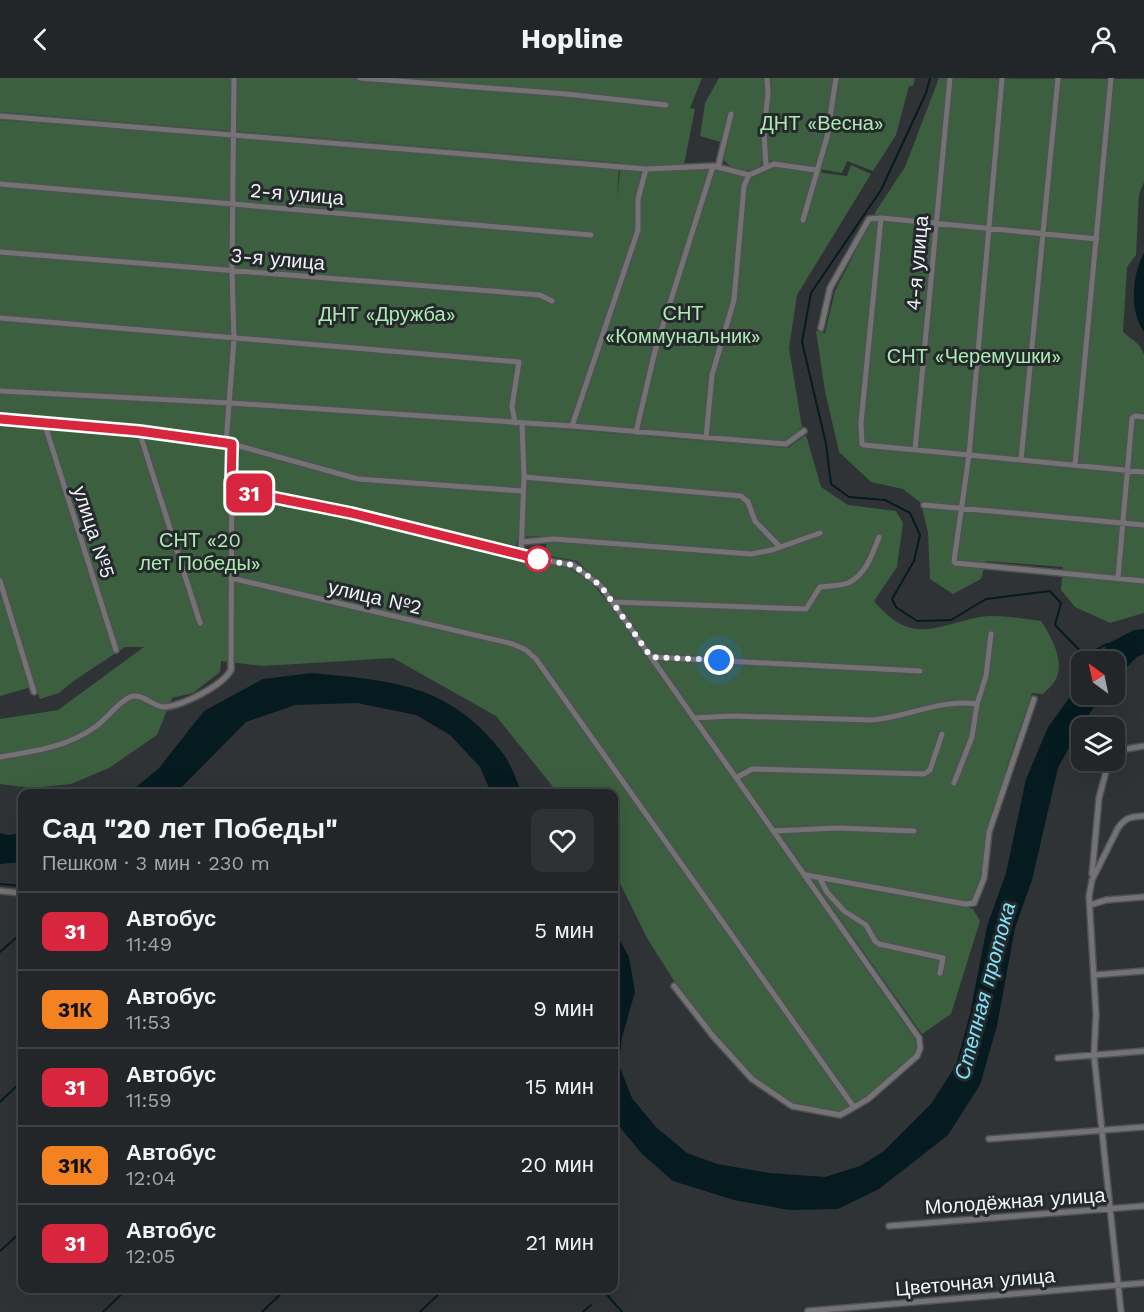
<!DOCTYPE html>
<html lang="ru">
<meta charset="utf-8">
<style>
body{margin:0;font-family:"Work Sans",sans-serif;background:#2f3234;color:#f1f3f6;height:100vh;display:flex;flex-direction:column;font-size:22px;white-space:nowrap}
*{box-sizing:border-box;margin:0}
p{font-size:20px;color:#a3a5a8}
.icon{flex:none;width:33px;height:33px;fill:none;stroke:currentColor;stroke-width:2;stroke-linecap:round;stroke-linejoin:round}
.map{position:relative;flex:1;overflow:hidden}
.panel{position:absolute;left:18px;top:711px;width:600px;height:504px;display:flex;flex-direction:column;background:#232628;border-radius:12px;box-shadow:0 6px 24px #0002,0 0 0 2px #404345}
.panel>*{flex:none}
.badge{padding:0 12px;border-radius:9px;font-size:21px;line-height:39px}
.needle{width:39px;rotate:327deg}
.buttons{position:absolute;left:1071px;top:573px;display:grid;gap:12px}
.buttons a{display:grid;place-items:center;width:54px;height:54px;border-radius:12px;background:#232628;box-shadow:0 6px 24px #0002,0 0 0 2px #404345;font-size:30px}
.you{position:absolute;width:30px;height:30px;margin:-15px;border:4px solid #fff;border-radius:50%;background:#1a73e8;box-shadow:0 0 0 9px #1a73e833}
.map>.badge{position:absolute;translate:-50% -50%;box-shadow:0 0 0 3px #fff}
.round{display:grid;place-items:center;flex:none;width:63px;height:63px;border-radius:12px;background:#2f3234}
.summary{display:flex;align-items:center;justify-content:space-between;height:102px;padding:0 24px}
h1{font-size:28px;font-weight:700;line-height:45px}
ul{padding:0;list-style:none}
li{display:flex;align-items:center;gap:18px;height:78px;padding:0 24px;border-top:2px solid #404345}
li div{flex:1}
li b{display:block;font-size:22px}
li em{font-style:normal}
li .badge{min-width:66px;font-weight:700;text-align:center}
header{display:flex;justify-content:space-between;align-items:center;height:78px;padding:0 24px;background:#232628;font-size:27px;font-weight:700}
.map>svg:first-child{display:block}
.green{fill:#3b5f3f}
.water{fill:#061b20}
.lines{fill:none;stroke-linecap:round;stroke-linejoin:round}
.stream{stroke:#061b20;stroke-width:2}
.street-casing{stroke:#4e5255;stroke-width:8}
.secondary-casing{stroke:#4e5255;stroke-width:10}
.street{stroke:#757273;stroke-width:5}
.secondary{stroke:#9b9697;stroke-width:8}
.line-casing{stroke:#fff;stroke-width:14}
.line{stroke:#d7263d;stroke-width:9}
.walk{stroke:#f2f5f7;stroke-width:6;stroke-dasharray:0 10.8}
.stop-dot{fill:#fff;stroke:#d7263d;stroke-width:3}
.labels{text-anchor:middle;stroke-width:6;stroke-linejoin:round;paint-order:stroke}
.park-label{font-size:20px;fill:#acebb1;stroke:#25292c}
.street-label{font-size:20px;fill:#f2f5f7;stroke:#25292c}
.water-label{font-size:21px;font-style:italic;fill:#7de4fc;stroke:#25292c}
</style>
<header><svg class="icon" aria-label="back" viewBox="0 0 24 24"><path d="M15 5l-7 7 7 7"/></svg>Hopline<svg class="icon" aria-label="person" viewBox="0 0 24 24"><circle cx="12" cy="8" r="4"/><path d="M4 21q1-7 8-7t8 7"/></svg></header>
<div class="map">
<svg width="1144" height="1234" viewBox="0 0 1144 1234">
<rect width="100%" height="100%" fill="#2f3336"/>
<!-- green -->
<path class="green" d="M0,0H702L690,30L695,31L684,87L743,98L751,101L773,88L847,98L851,87L871,96L797,217L789,270L802,349L785,365L537,342L536,349L788,370L806,357L821,409L848,427L896,433L903,445L897,489L874,523C912,568 934,548 980,539C997,536 1024,541 1041,543C1051,558 1065,583 1056,601C1053,607 1047,612 1043,616L1032,615L1009,682L986,757L982,795L969,830L973,831L980,843L951,936L922,956L605,510L577,483L545,477L547,458L518,459L516,468L356,434L357,441L569,490L592,505L619,538L917,964V974L867,1018L840,1034L793,1025L755,999L716,956L676,906L647,860L614,793V716L558,715L496,638L393,580L263,588L221,583L220,594L193,615L172,620L157,657L109,690L71,706L32,710L0,706V641L58,632L144,569H125L75,602L59,615L40,621L35,608L0,618V344L217,365L356,402L355,397L263,374L219,360L0,337V42L619,89L617,119L621,85L0,34Z
M719,0H915L913,8H909L896,57L873,93L847,83L842,95L762,81L761,87C751,96 732,93 724,82L727,66L700,58L705,25Z
M939,0L1144,1V104L1139,116L1136,177L1127,189L1123,254L1139,267L1144,276V535L1110,545L1075,529L1061,512L1063,489L986,483L981,501L953,516L930,501L928,455L921,425L903,411L871,404L839,374L825,313L816,253L825,255L835,213L876,133L905,89Z"/>
<!-- water -->
<path class="water" d="M1144,175V254C1129,233 1132,197 1144,175Z
M1144,551V576L1137,579L1115,601L1114,584L1099,583L1107,566L1134,552Z
M312,595C392,603 448,605 502,674C511,685 516,702 522,715H491L480,689L450,657L416,637L357,625L295,627L246,644L176,715H129L159,690L204,633L263,601Z
M1081,604L1082,616L1103,617L1082,646L1058,690L1032,802L1015,850L997,948L980,1007L948,1057L879,1111L838,1131L789,1132L734,1122L673,1103L642,1076L614,1042V852L629,879L635,914L622,959L619,987L632,1020L656,1049L687,1075L717,1086L770,1095L825,1099L860,1088L884,1073L931,1026L956,987L970,936L987,848L1006,795L1026,701L1048,649Z
M0,755L8,757L22,755V784L0,786Z"/>
<g class="lines">
<!-- stream -->
<path class="stream" d="M930,0L926,15L881,112L811,215L802,264L826,366L831,406L849,419L885,422L910,435L920,457L914,483L892,521L896,529L917,543L951,542L986,521L1050,513L1061,525L1055,547L1085,578L1107,566
M0,806L22,808
M0,874L17,859L21,848L18,808
M0,1024L22,1003
M0,1173L22,1153
M601,1210L622,1234
M103,1234L128,1210
M262,1234L287,1210
M420,1234L445,1210
M583,1234L591,1227"/>
<defs>
<path id="street" d="M360,0L566,16L666,27
M1002,0L969,377L1144,394
M0,38L646,91L713,88L749,97L774,86L816,92
M766,88L764,54L768,15L767,0
M718,89L731,36
M0,106L591,157
M803,142L827,59L836,0
M1097,161L881,140L861,345L862,366L864,367L969,377L954,483L955,485L1144,503
M0,174L540,217L552,223
M0,240L519,284L512,328L515,345
M821,250L830,210L869,141L881,140
M0,313L230,325L572,348L786,366L804,353
M44,344L116,572
M572,348L638,152V121L646,91
M139,353L200,545
M636,354L655,273L713,88
M706,360L712,297L734,222L744,108L749,97
M226,365L234,261L232,193L234,0
M915,372L950,0
M1021,382L1058,0
M1075,387L1111,0
M524,399L741,418L748,424L755,443L780,469
M231,411L351,435L538,481L573,487L601,508L919,960L920,970L917,978L868,1021L849,1032L840,1037L792,1028L752,1001L713,958L674,908
M924,427L1144,447
M522,464L554,461L751,476L772,472L820,455
M521,476L524,399L522,346
M231,500L513,566L526,572L536,581L853,1028
M1118,500L1132,340L1135,338L1144,339
M0,503L34,614
M612,524L806,531L820,509C828,508 840,508 848,505C866,497 873,475 879,459
M651,579L920,593
M694,640L732,638L871,642C905,640 943,620 977,626
M1114,673L1144,668
M0,679C35,673 65,670 95,649C107,641 117,625 130,619C142,614 153,629 164,629C182,628 222,608 231,592L232,366L358,401L522,413
M736,700L752,691L924,696L930,692L942,656
M954,705L972,659L977,626L986,598L991,556
M773,753L838,750L914,753
M1092,796L1099,720L1109,682
M806,797L965,826L974,825L984,800L989,754L1034,621
M819,799L827,814L844,833L866,847L875,863L879,866L943,880L940,895
M0,813L22,815
M1090,827L1106,822L1144,819
M1094,897L1144,893
M1058,980L1144,973
M989,1061L1144,1049
M889,1148L1144,1128
M808,1233L1144,1205
M1121,1234L1094,977L1096,936L1089,818L1092,802L1118,750C1126,739 1131,739 1144,738"/>
<path id="secondary" d="M0,341L139,353L232,366"/>
</defs>
<!-- street casing -->
<use href="#street" class="street-casing"/>
<!-- secondary casing -->
<use href="#secondary" class="secondary-casing"/>
<!-- street -->
<use href="#street" class="street"/>
<!-- secondary -->
<use href="#secondary" class="secondary"/>
</g>
<g class="lines">
<defs>
<path id="line" d="M0,341L139,353L226,365L232,366L231,411L351,435L538,481"/>
</defs>
<!-- line casing -->
<use href="#line" class="line-casing"/>
<!-- line -->
<use href="#line" class="line"/>
<!-- walk -->
<path class="walk" d="M538,481L573,487L601,508L651,579L719,582"/>
</g>
<!-- markers -->
<circle class="stop-dot" cx="538" cy="481" r="12"/>
<g class="labels">
<!-- park labels -->
<g class="park-label">
<text x="822" y="52">ДНТ «Весна»</text>
<text x="683" y="242">СНТ<tspan x="683" dy="23">«Коммунальник»</tspan></text>
<text x="387" y="243">ДНТ «Дружба»</text>
<text x="974" y="285">СНТ «Черемушки»</text>
<text x="200" y="469">СНТ «20<tspan x="200" dy="23">лет Победы»</tspan></text>
</g>
<!-- street labels -->
<g class="street-label">
<text transform="translate(297 116) rotate(5)" y="7">2-я улица</text>
<text transform="translate(278 181) rotate(5)" y="7">3-я улица</text>
<text transform="translate(917 185) rotate(-85)" y="7">4-я улица</text>
<text transform="translate(94 454) rotate(72)" y="7">улица №5</text>
<text transform="translate(375 519) rotate(13)" y="7">улица №2</text>
<text transform="translate(1015 1123) rotate(-4)" y="7">Молодёжная улица</text>
<text transform="translate(975 1204) rotate(-5)" y="7">Цветочная улица</text>
</g>
<!-- water labels -->
<g class="water-label">
<text transform="translate(985 913) rotate(-75)" y="7">Степная протока</text>
</g>
</g>
</svg>
<div class="buttons">
<a><svg class="needle" viewBox="-14 -14 28 28"><path d="M0-13l5 13h-10z" fill="#e53935"/><path d="M0 13l5-13h-10z" fill="#a3a5a8"/></svg></a>
<a><svg class="icon" aria-label="layers" viewBox="0 0 24 24"><path d="M12 4l9 5-9 5-9-5zM3 14l9 5 9-5"/></svg></a>
</div>
<div class="you" style="left:719px;top:582px"></div>
<b class="badge" style="left:249px;top:415px;background:#d7263d;color:#fff">31</b>
<section class="panel">
<div class="summary"><div><h1>Сад &quot;20 лет Победы&quot;</h1><p>Пешком · 3 мин · 230 m</p></div><a class="round"><svg class="icon" aria-label="heart" viewBox="0 0 24 24"><path d="M12 20l-8-8c-3-5 5-10 8-4 3-6 11-1 8 4z"/></svg></a></div>
<ul>
<li><span class="badge" style="background:#d7263d;color:#fff">31</span><div><b>Автобус</b><p>11:49</p></div><em>5 мин</em></li>
<li><span class="badge" style="background:#f58220;color:#111">31К</span><div><b>Автобус</b><p>11:53</p></div><em>9 мин</em></li>
<li><span class="badge" style="background:#d7263d;color:#fff">31</span><div><b>Автобус</b><p>11:59</p></div><em>15 мин</em></li>
<li><span class="badge" style="background:#f58220;color:#111">31К</span><div><b>Автобус</b><p>12:04</p></div><em>20 мин</em></li>
<li><span class="badge" style="background:#d7263d;color:#fff">31</span><div><b>Автобус</b><p>12:05</p></div><em>21 мин</em></li>
</ul>
</section>
</div>
